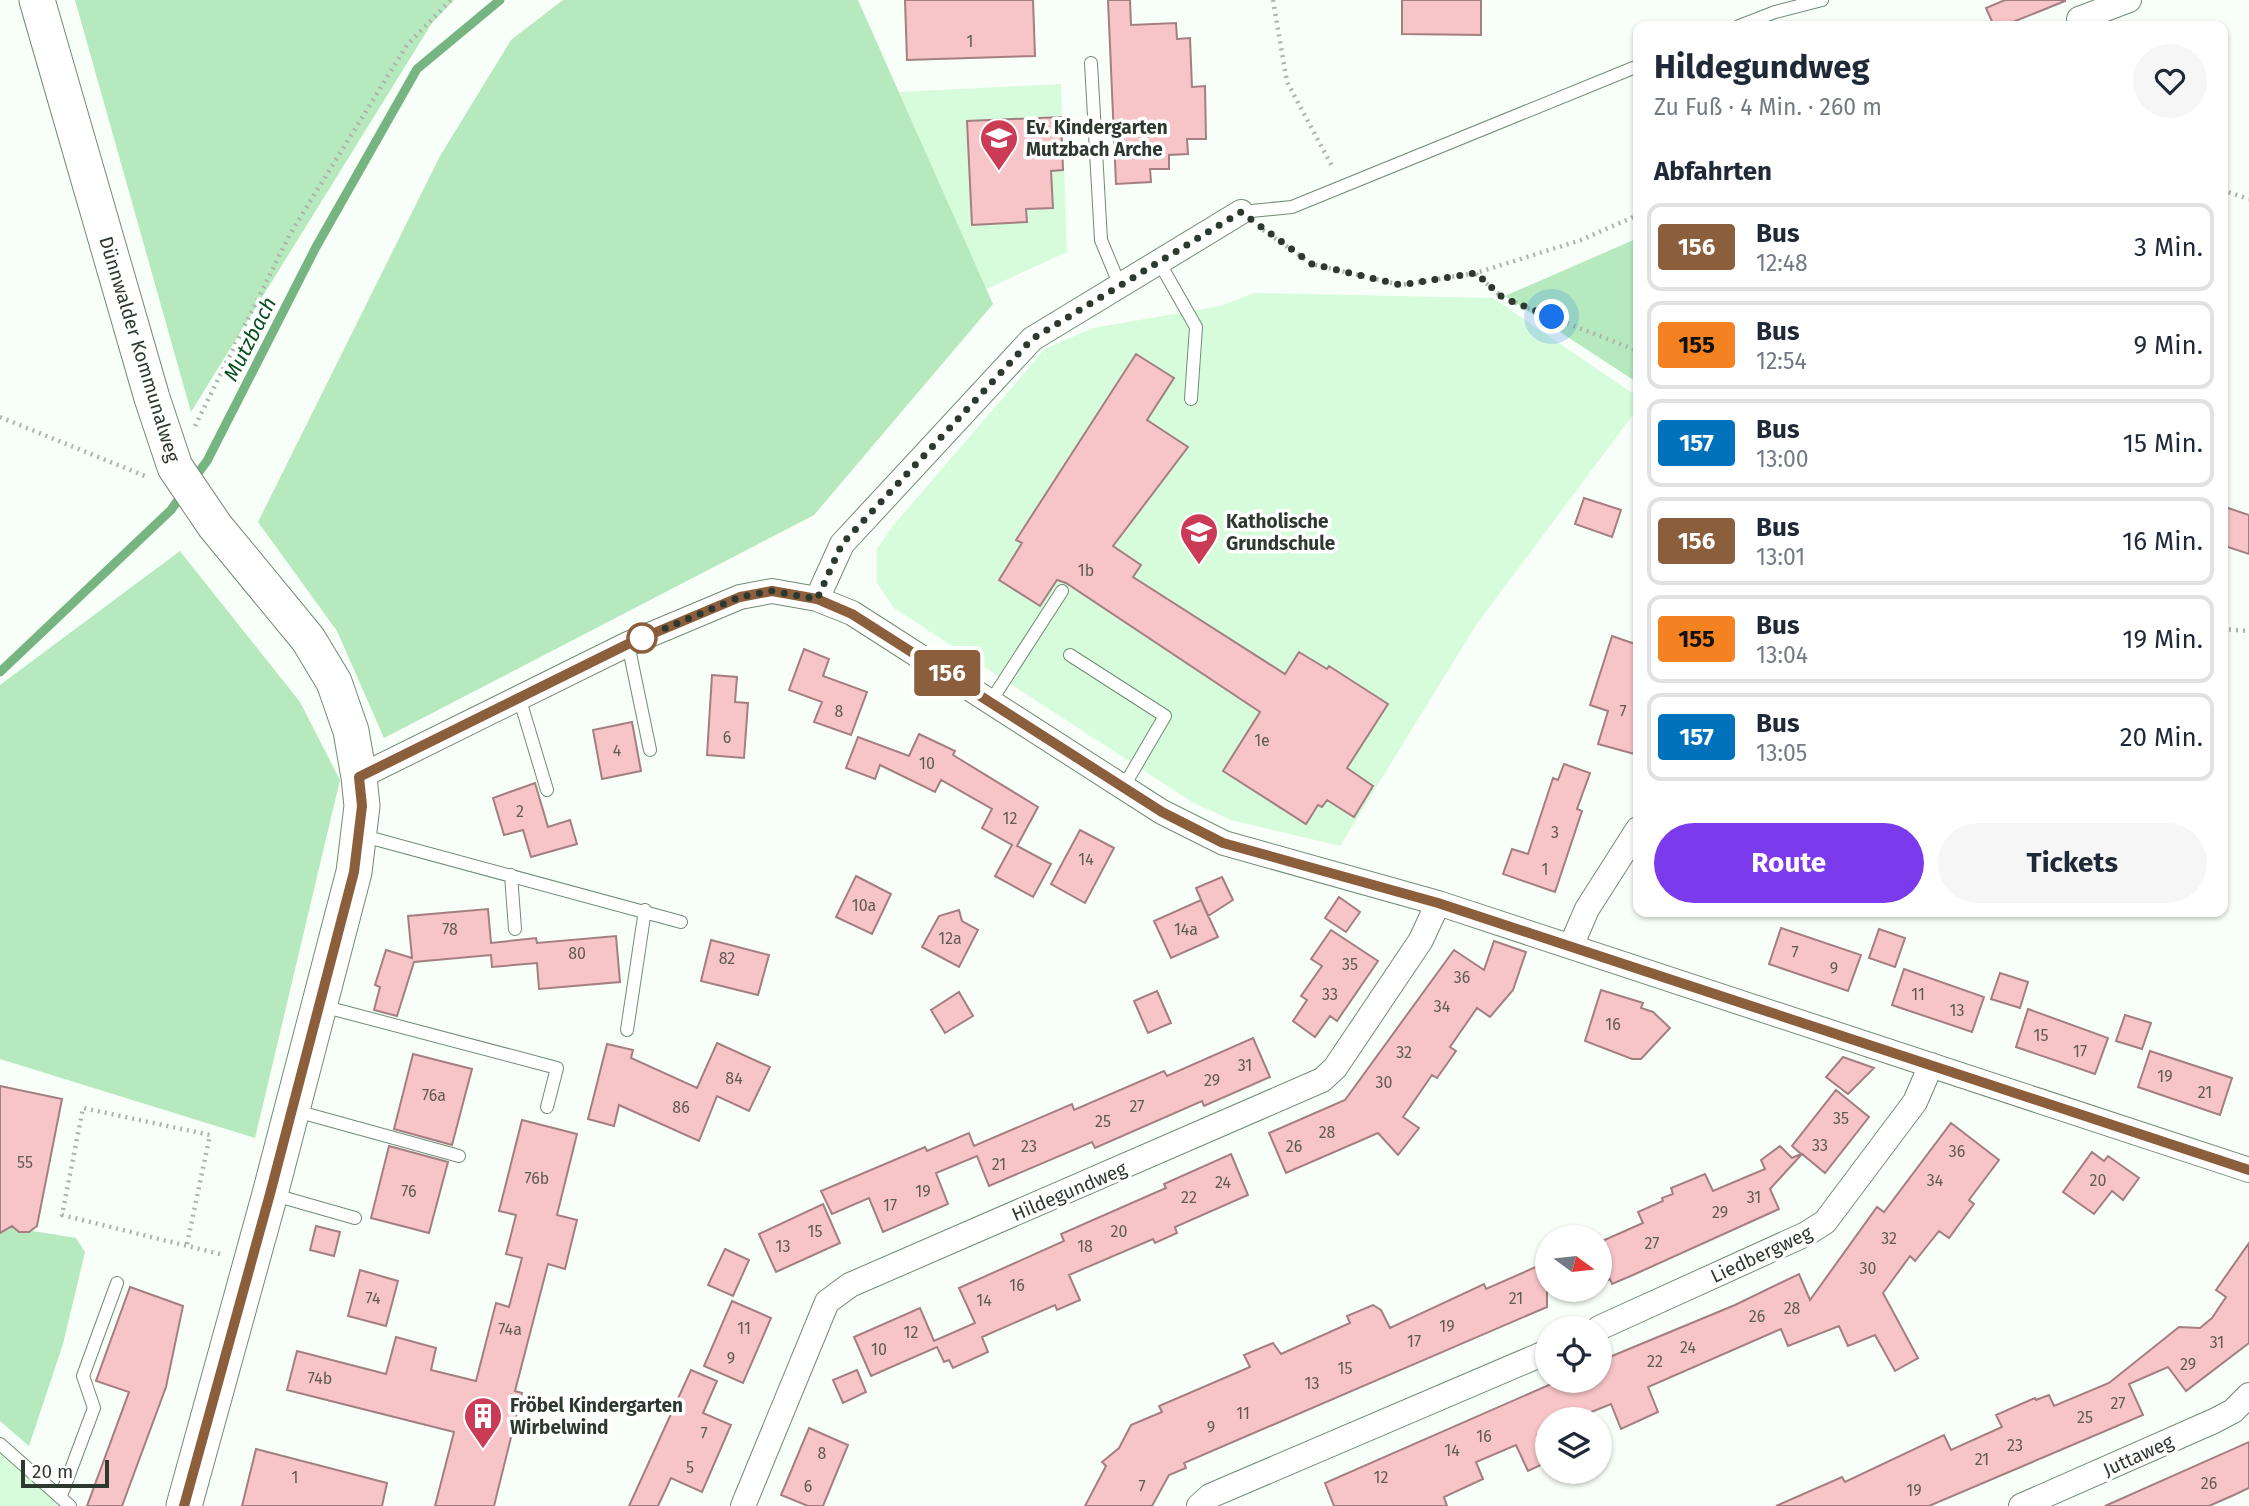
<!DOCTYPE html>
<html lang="de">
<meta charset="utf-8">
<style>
body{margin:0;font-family:"Fira Sans",sans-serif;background:#f6f6f7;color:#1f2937;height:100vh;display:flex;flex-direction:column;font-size:26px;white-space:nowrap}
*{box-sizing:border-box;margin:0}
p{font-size:23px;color:#747a83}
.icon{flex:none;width:38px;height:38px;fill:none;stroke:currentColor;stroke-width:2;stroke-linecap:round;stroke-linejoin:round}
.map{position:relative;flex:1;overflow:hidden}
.panel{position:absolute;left:1633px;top:21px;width:595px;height:896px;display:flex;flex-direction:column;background:#fff;border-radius:14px;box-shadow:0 2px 5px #0004}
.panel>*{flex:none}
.badge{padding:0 14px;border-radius:5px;font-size:24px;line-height:46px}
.needle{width:46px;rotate:105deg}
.tools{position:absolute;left:1535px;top:1225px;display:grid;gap:14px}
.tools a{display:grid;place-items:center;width:77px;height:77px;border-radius:50%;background:#fff;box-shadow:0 2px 5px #0004;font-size:35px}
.scale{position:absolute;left:21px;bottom:18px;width:88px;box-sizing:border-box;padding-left:7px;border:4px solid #2d392f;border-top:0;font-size:19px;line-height:24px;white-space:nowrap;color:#2d392f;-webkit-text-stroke:5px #fff;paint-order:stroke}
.you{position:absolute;width:35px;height:35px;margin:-18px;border:5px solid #fff;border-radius:50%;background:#1a73e8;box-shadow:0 0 0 10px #1a73e833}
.map>.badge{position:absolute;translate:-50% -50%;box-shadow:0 0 0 4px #fff}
h2{padding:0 21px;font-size:26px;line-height:63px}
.round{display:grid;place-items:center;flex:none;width:74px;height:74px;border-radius:37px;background:#f6f6f7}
.overview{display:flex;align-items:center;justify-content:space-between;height:119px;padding:0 21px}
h1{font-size:33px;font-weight:700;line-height:52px}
.primary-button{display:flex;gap:14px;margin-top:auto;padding:14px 21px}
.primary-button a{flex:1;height:80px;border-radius:42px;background:#7c3aed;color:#fff;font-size:28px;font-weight:700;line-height:80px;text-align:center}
.primary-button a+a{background:#f6f6f7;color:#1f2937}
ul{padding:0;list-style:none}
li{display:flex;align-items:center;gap:21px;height:88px;margin:0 14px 10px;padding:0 7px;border:4px solid #e0e1e3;border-radius:14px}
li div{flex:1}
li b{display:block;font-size:26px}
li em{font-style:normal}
li .badge{min-width:77px;font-weight:700;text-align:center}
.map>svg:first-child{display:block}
.built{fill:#d7fcdc}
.green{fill:#b6eabe}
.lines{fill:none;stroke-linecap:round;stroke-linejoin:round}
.stream{stroke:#76b582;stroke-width:9}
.building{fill:#f7c4c7;stroke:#a47f81;stroke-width:2}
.service-casing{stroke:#718c75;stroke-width:14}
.minor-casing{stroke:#718c75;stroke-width:26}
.secondary-casing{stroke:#718c75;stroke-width:37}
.path{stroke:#acb4ac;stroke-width:4.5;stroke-dasharray:2 5;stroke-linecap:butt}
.service{stroke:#fff;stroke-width:12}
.minor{stroke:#fff;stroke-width:24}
.secondary{stroke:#fff;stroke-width:35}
.line-casing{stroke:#fff;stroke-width:16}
.line{stroke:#8b5e3c;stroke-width:10}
.walk{stroke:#2d392f;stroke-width:7;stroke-dasharray:0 12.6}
.stop-dot{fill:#fff;stroke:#8b5e3c;stroke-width:3.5}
.labels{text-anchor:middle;stroke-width:7;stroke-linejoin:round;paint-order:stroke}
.number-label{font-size:16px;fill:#605c55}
.poi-label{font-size:19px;font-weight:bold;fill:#2d392f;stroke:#fff;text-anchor:start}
.street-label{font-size:19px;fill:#2d392f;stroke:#fff}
.water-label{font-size:21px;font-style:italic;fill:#054f20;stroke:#fff}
</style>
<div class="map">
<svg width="2249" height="1506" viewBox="0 0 2249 1506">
<rect width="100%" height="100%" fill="#f8fef8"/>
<!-- built -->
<path class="built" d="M1061,84L1067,252L986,289L899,92Z
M1254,293L1493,298L1638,397V408L1476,625L1340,846L1231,820L1192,802L894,608L877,583V549L892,527L1045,349L1093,328L1221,306Z
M0,1444L70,1506H0Z"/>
<!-- green -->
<path class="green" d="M75,0H454L432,23L191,412Z
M563,0H858L993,304L814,515L384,738L337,631L258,522L440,156L511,40Z
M1638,238V383L1505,296Z
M180,551L300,702L340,780L255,1138L0,1059V685Z
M11,1225L24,1233L33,1231L76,1238L85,1252L63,1344L29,1446L0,1421V1232Z"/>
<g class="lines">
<!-- stream -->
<path class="stream" d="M192,481L207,461L316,247L417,69L500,0
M0,672L171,510L184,492"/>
</g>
<!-- building -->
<path class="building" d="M905,0H1033L1035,56L907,60Z
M1108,0H1130L1131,25L1176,23L1177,39L1190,38L1192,87L1205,86L1206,139H1187L1188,154L1169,155V169H1150L1151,182L1116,184Z
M1402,0H1481V35L1402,34Z
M2005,0H2065V1L2003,26H1994L1986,8Z
M1061,117L1063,170L1051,171L1053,208L1026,209L1027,222L972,225L967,121Z
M1136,354L1174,378L1147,420L1188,447L1113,546L1141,565L1133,577L1285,674L1299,652L1327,669L1329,666L1388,704L1347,768L1373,786L1354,817L1327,800L1322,807L1318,805L1306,824L1223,771L1260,712L1066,583L1057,580L1040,606L999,580L1022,543L1016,540Z
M1584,498L1621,510L1612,537L1575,524Z
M2222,506L2249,515V554L2222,545Z
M1612,636L1638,645V755L1598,744L1608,711L1590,705Z
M804,649L829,659L823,676L867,692L851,735L814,722L822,702L789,690Z
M712,675L737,677L735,702L748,703L744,758L707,755Z
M632,722L641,771L602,779L593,730Z
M919,734L955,751L953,755L1038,807L1017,846L1051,864L1033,897L995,876L1012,845L982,828L992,809L941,780L935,792L880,765L875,779L846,768L858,737L909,756Z
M1564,764L1590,773L1577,809L1582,811L1555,892L1503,874L1512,849L1528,854L1553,778L1558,780Z
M535,783L548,827L570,820L577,844L531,857L523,830L504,835L493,798Z
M1080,830L1114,848L1085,903L1051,884Z
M856,876L891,894L872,934L836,917Z
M1222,877L1233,900L1208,916L1196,888Z
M1339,897L1360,912L1346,932L1325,918Z
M1201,900L1218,937L1171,958L1154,921Z
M488,909L491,943L536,938L537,943L616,936L620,982L539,989L537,963L492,967L491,955L414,962L397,1016L374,1010L380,987L375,985L386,950L412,958L408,916Z
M959,910L962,921L978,930L959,967L922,947L939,916Z
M1781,928L1861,955L1848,991L1769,964Z
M1879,929L1905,938L1895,967L1869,958Z
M1331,930L1378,961L1337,1021L1330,1016L1315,1037L1293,1021L1307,1000L1301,996L1322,966L1311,959Z
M711,940L769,955L758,995L701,981Z
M1494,941L1526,952L1513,990L1490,1017L1477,1008L1450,1047L1456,1051L1437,1078L1432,1075L1403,1117L1419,1128L1398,1155L1378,1133L1286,1173L1269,1133L1345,1100L1454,950L1484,970Z
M1904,969L1984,997L1972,1032L1892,1005Z
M2000,973L2028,982L2020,1008L1991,999Z
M1601,990L1643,1003L1641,1008L1653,1012L1670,1028L1641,1059H1632L1585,1041Z
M1157,991L1171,1023L1148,1033L1134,1001Z
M959,992L973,1016L945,1033L931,1010Z
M2028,1009L2108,1038L2095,1074L2016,1047Z
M2125,1015L2151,1023L2142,1049L2116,1041Z
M1253,1038L1270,1077L1204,1106L1202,1101L1095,1148L1092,1142L989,1186L977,1156L936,1173L948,1204L883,1232L869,1198L832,1214L821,1191L925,1147L927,1151L969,1133L974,1146L1072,1104L1074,1110L1164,1071L1167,1076Z
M717,1043L770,1067L749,1111L717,1096L699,1141L619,1105L614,1126L588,1119L607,1044L633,1050L631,1058L697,1088Z
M2150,1051L2232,1078L2220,1115L2138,1087Z
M413,1054L472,1069L452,1145L394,1129Z
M1843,1057L1874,1068L1848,1094L1826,1077Z
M0,1086L62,1099L37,1226L29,1232H19L12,1226L0,1233Z
M1836,1090L1869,1117L1825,1173L1802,1154L1770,1189L1779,1209L1633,1275L1612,1284L1610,1279L1600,1284V1242L1643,1223L1638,1212L1663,1201L1662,1198L1673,1194L1671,1188L1705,1174L1713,1191L1765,1169L1761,1160L1780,1146L1792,1158L1801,1154L1792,1146Z
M522,1120L577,1134L557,1215L577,1220L565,1269L548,1264L515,1391L522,1393L494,1506H435L454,1432L287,1390L297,1351L386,1374L396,1337L436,1348L431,1370L476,1381L496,1303L509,1307L522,1258L506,1254L516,1215L499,1211Z
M1951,1123L1999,1160L1969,1200L1974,1204L1949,1238L1939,1231L1915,1261L1910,1256L1883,1293L1918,1358L1895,1371L1875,1335L1848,1346L1839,1326L1788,1346L1781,1329L1648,1387L1658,1412L1621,1429L1611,1404L1574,1419H1547V1431L1537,1435L1547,1462L1528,1471L1516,1445L1476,1462L1483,1479L1444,1497L1447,1506H1334L1325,1483L1558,1381H1600V1361L1735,1305L1799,1274L1810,1300L1877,1207L1884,1212Z
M389,1146L448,1162L429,1233L371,1218Z
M2092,1152L2104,1161L2108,1156L2139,1178L2123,1200L2112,1191L2094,1214L2063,1192Z
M1231,1154L1248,1195L1175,1227L1177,1233L1155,1243L1153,1239L1069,1275L1080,1300L1057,1310L1055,1305L982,1337L988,1352L953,1368L949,1360L944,1362L937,1347L871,1376L854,1337L920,1308L934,1341L975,1323L959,1288L1064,1241L1061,1234L1166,1188L1164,1184Z
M823,1204L840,1243L776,1272L759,1234Z
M316,1226L340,1232L334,1256L310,1250Z
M2249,1243V1343L2186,1391L2168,1367L2129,1384L2143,1415L1929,1506H1776L1842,1477L1845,1482L1944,1435L1951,1450L2002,1427L1996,1415L2035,1398L2036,1400L2049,1395L2054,1406L2109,1383L2179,1327L2200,1328L2212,1318L2226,1297L2216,1290Z
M725,1249L749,1260L733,1296L708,1285Z
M1547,1262V1307L1184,1463L1186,1468L1169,1475L1152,1506H1085L1106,1466L1102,1462L1119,1448L1131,1425L1162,1412L1159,1406L1250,1367L1244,1355L1273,1343L1281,1354L1350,1323L1347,1316L1373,1305L1381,1310L1390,1328L1484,1284L1486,1289Z
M360,1270L398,1281L386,1326L348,1316Z
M130,1287L183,1306L166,1387L122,1506H87L129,1392L96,1381Z
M732,1301L771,1318L743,1383L704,1366Z
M691,1370L717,1381L703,1413L731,1425L702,1492L671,1478L658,1506H629Z
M857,1370L866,1392L843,1403L833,1380Z
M809,1428L848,1445L823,1506H808L781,1495Z
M2249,1442V1488L2234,1495L2209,1506H2105Z
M256,1449L387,1483L382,1506H242Z"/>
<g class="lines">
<defs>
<path id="service" d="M1739,26L1775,12L1822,0
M1091,63L1101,240L1120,286
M1241,212L1292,207L1638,66
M1159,262L1196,327L1191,399
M628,644L650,750
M1070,655L1165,716L1124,786
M519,697L547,790
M991,701L1062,591
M360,835L681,922
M511,875L515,929
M322,1006L557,1068L547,1107
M627,1030L645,910
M296,1111L459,1156
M271,1194L355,1218
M0,1444L70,1506
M61,1496L94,1408L83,1376L117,1283"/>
<path id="minor" d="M2079,19L2129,0
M817,599L842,544L1032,339L1241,212
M359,777L628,644L740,597L772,591L817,599L852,613L1162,812L1224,843L1438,903L2249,1170
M1571,946L1587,909L1638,829
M1599,1328L1806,1234L1825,1222L1915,1102L1931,1065
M743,1506L827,1302L850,1285L1322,1080L1335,1068L1421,940L1438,903
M1199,1506L1210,1496L1547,1352
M2021,1506L2214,1421L2233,1411L2249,1395"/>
<path id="secondary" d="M37,0L152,398L175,467L215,526L308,639L334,682L351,731L359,777L362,806L354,872L270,1194L184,1506"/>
</defs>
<!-- service casing -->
<use href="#service" class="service-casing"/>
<!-- minor casing -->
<use href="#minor" class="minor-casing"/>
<!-- secondary casing -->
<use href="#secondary" class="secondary-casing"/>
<!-- path -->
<path class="path" d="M1273,0L1287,82L1333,168
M2222,190L2249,199
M1263,230L1312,264L1401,285L1476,273L1581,240L1638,215
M1476,274L1503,298L1638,351
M0,417L145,476
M195,426L290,234L407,45L451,0
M2222,629L2249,631
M187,1244L210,1135L83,1108L62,1215L220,1254"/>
<!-- service -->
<use href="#service" class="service"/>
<!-- minor -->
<use href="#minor" class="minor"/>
<!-- secondary -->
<use href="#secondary" class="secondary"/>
</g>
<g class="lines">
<defs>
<path id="line" d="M184,1506L270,1194L354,872L362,806L359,777L628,644L740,597L772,591L817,599L852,614L1162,812L1223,843L1438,903L2249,1170"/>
</defs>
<!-- line casing -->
<use href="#line" class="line-casing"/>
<!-- line -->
<use href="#line" class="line"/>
<!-- walk -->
<path class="walk" d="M642,638L740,597L772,591L817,599L842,544L1032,339L1241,212L1312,264L1401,285L1476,273L1503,298L1552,317"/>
</g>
<!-- icons -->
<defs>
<symbol id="school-pin" viewBox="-11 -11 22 30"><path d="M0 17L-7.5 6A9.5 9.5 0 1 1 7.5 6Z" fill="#cb3b55" stroke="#fff"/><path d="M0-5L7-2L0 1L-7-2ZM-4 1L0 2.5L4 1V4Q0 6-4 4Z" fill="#fff"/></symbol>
<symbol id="building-pin" viewBox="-11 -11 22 30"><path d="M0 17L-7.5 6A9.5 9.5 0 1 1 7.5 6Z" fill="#cb3b55" stroke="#fff"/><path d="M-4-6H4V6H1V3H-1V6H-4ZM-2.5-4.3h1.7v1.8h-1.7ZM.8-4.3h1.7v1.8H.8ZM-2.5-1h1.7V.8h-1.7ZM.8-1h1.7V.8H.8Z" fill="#fff"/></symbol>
</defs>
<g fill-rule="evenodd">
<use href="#school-pin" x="977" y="116" width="44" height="60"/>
<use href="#school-pin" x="1177" y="510" width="44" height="60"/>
<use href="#building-pin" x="461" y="1394" width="44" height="60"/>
</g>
<!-- markers -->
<circle class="stop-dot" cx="642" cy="638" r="14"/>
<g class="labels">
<!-- number labels -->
<g class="number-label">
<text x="970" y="47">1</text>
<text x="1086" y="576">1b</text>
<text x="839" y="717">8</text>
<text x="1623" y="717">7</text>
<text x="727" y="743">6</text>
<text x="1262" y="746">1e</text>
<text x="617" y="756">4</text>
<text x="927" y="769">10</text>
<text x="520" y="817">2</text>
<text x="1010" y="824">12</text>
<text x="1555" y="838">3</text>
<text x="1086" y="865">14</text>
<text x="1545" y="875">1</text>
<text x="864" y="911">10a</text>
<text x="450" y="935">78</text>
<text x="1186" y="935">14a</text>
<text x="950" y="944">12a</text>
<text x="1795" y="958">7</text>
<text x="577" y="959">80</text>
<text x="727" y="964">82</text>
<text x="1350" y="970">35</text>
<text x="1834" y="974">9</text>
<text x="1462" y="983">36</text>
<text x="1330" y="1000">33</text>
<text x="1918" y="1000">11</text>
<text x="1442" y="1012">34</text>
<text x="1957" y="1016">13</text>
<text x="1613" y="1030">16</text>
<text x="2041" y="1041">15</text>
<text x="2080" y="1057">17</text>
<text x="1404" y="1058">32</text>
<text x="1245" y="1071">31</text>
<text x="2165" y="1082">19</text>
<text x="734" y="1084">84</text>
<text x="1212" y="1086">29</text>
<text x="1384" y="1088">30</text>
<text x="2205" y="1098">21</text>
<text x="434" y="1101">76a</text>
<text x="1137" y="1112">27</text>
<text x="681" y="1113">86</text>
<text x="1841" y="1124">35</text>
<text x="1103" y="1127">25</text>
<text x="1327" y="1138">28</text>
<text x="1820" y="1151">33</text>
<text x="1029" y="1152">23</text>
<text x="1294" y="1152">26</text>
<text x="1957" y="1157">36</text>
<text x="25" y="1168">55</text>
<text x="999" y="1170">21</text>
<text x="537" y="1184">76b</text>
<text x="1935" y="1186">34</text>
<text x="2098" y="1186">20</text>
<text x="1223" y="1188">24</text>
<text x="409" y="1197">76</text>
<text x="923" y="1197">19</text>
<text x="1189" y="1203">22</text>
<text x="1754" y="1203">31</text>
<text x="890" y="1211">17</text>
<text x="1720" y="1218">29</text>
<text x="815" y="1237">15</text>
<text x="1119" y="1237">20</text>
<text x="1889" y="1244">32</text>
<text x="1652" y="1249">27</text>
<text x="783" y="1252">13</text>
<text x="1085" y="1252">18</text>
<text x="1868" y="1274">30</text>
<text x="1017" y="1291">16</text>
<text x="373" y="1304">74</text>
<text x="1516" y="1304">21</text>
<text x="984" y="1306">14</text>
<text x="1792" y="1314">28</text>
<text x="1757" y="1322">26</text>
<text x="1447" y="1332">19</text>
<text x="744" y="1334">11</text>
<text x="510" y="1335">74a</text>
<text x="911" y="1338">12</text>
<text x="1414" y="1347">17</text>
<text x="2217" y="1348">31</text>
<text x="1688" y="1353">24</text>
<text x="879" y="1355">10</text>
<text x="731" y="1364">9</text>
<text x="1655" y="1367">22</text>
<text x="2188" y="1370">29</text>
<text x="1345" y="1374">15</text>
<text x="320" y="1384">74b</text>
<text x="1312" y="1389">13</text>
<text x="2118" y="1409">27</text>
<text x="1243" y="1419">11</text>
<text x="2085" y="1423">25</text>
<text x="1211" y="1433">9</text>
<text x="704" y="1439">7</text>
<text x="1484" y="1442">16</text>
<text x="2015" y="1451">23</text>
<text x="1452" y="1456">14</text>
<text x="822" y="1459">8</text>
<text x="1982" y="1465">21</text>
<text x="690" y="1473">5</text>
<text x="295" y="1483">1</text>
<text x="1381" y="1483">12</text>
<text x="2209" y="1489">26</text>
<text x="808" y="1492">6</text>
<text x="1142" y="1492">7</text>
<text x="1914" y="1496">19</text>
</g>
<!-- poi labels -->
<g class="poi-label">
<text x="1026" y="134">Ev. Kindergarten<tspan x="1026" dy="22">Mutzbach Arche</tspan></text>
<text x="1226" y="528">Katholische<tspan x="1226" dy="22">Grundschule</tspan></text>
<text x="510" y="1412">Fröbel Kindergarten<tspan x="510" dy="22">Wirbelwind</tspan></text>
</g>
<!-- street labels -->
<g class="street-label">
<text transform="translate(140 349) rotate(73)" y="7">Dünnwalder Kommunalweg</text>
<text transform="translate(1069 1191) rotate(-23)" y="7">Hildegundweg</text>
<text transform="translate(1761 1254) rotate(-25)" y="7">Liedbergweg</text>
<text transform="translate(2138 1455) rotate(-24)" y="7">Juttaweg</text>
</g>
<!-- water labels -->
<g class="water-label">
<text transform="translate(250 339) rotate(-63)" y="7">Mutzbach</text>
</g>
</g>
</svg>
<div class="tools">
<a><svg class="needle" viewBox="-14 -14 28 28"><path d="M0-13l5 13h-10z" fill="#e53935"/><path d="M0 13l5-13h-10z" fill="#747a83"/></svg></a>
<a><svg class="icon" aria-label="locate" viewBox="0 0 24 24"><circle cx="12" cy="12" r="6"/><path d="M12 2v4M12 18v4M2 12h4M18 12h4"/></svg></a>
<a><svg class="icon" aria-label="layers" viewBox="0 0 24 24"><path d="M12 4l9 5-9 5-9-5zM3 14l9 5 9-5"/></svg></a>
</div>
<div class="scale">20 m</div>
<div class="you" style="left:1552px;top:317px"></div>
<b class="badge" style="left:947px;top:673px;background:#8b5e3c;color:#fff">156</b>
<section class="panel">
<div class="overview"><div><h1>Hildegundweg</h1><p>Zu Fuß · 4 Min. · 260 m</p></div><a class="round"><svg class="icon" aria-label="heart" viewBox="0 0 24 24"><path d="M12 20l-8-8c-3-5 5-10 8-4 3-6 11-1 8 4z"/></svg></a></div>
<h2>Abfahrten</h2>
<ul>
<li><span class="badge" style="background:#8b5e3c;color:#fff">156</span><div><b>Bus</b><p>12:48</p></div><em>3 Min.</em></li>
<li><span class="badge" style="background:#f58220;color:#111">155</span><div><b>Bus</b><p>12:54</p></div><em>9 Min.</em></li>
<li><span class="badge" style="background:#0072bc;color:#fff">157</span><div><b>Bus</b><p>13:00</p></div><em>15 Min.</em></li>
<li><span class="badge" style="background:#8b5e3c;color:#fff">156</span><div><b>Bus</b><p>13:01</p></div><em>16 Min.</em></li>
<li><span class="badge" style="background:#f58220;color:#111">155</span><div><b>Bus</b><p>13:04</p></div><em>19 Min.</em></li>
<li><span class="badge" style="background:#0072bc;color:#fff">157</span><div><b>Bus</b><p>13:05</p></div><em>20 Min.</em></li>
</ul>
<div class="primary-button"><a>Route</a><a>Tickets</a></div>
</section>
</div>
